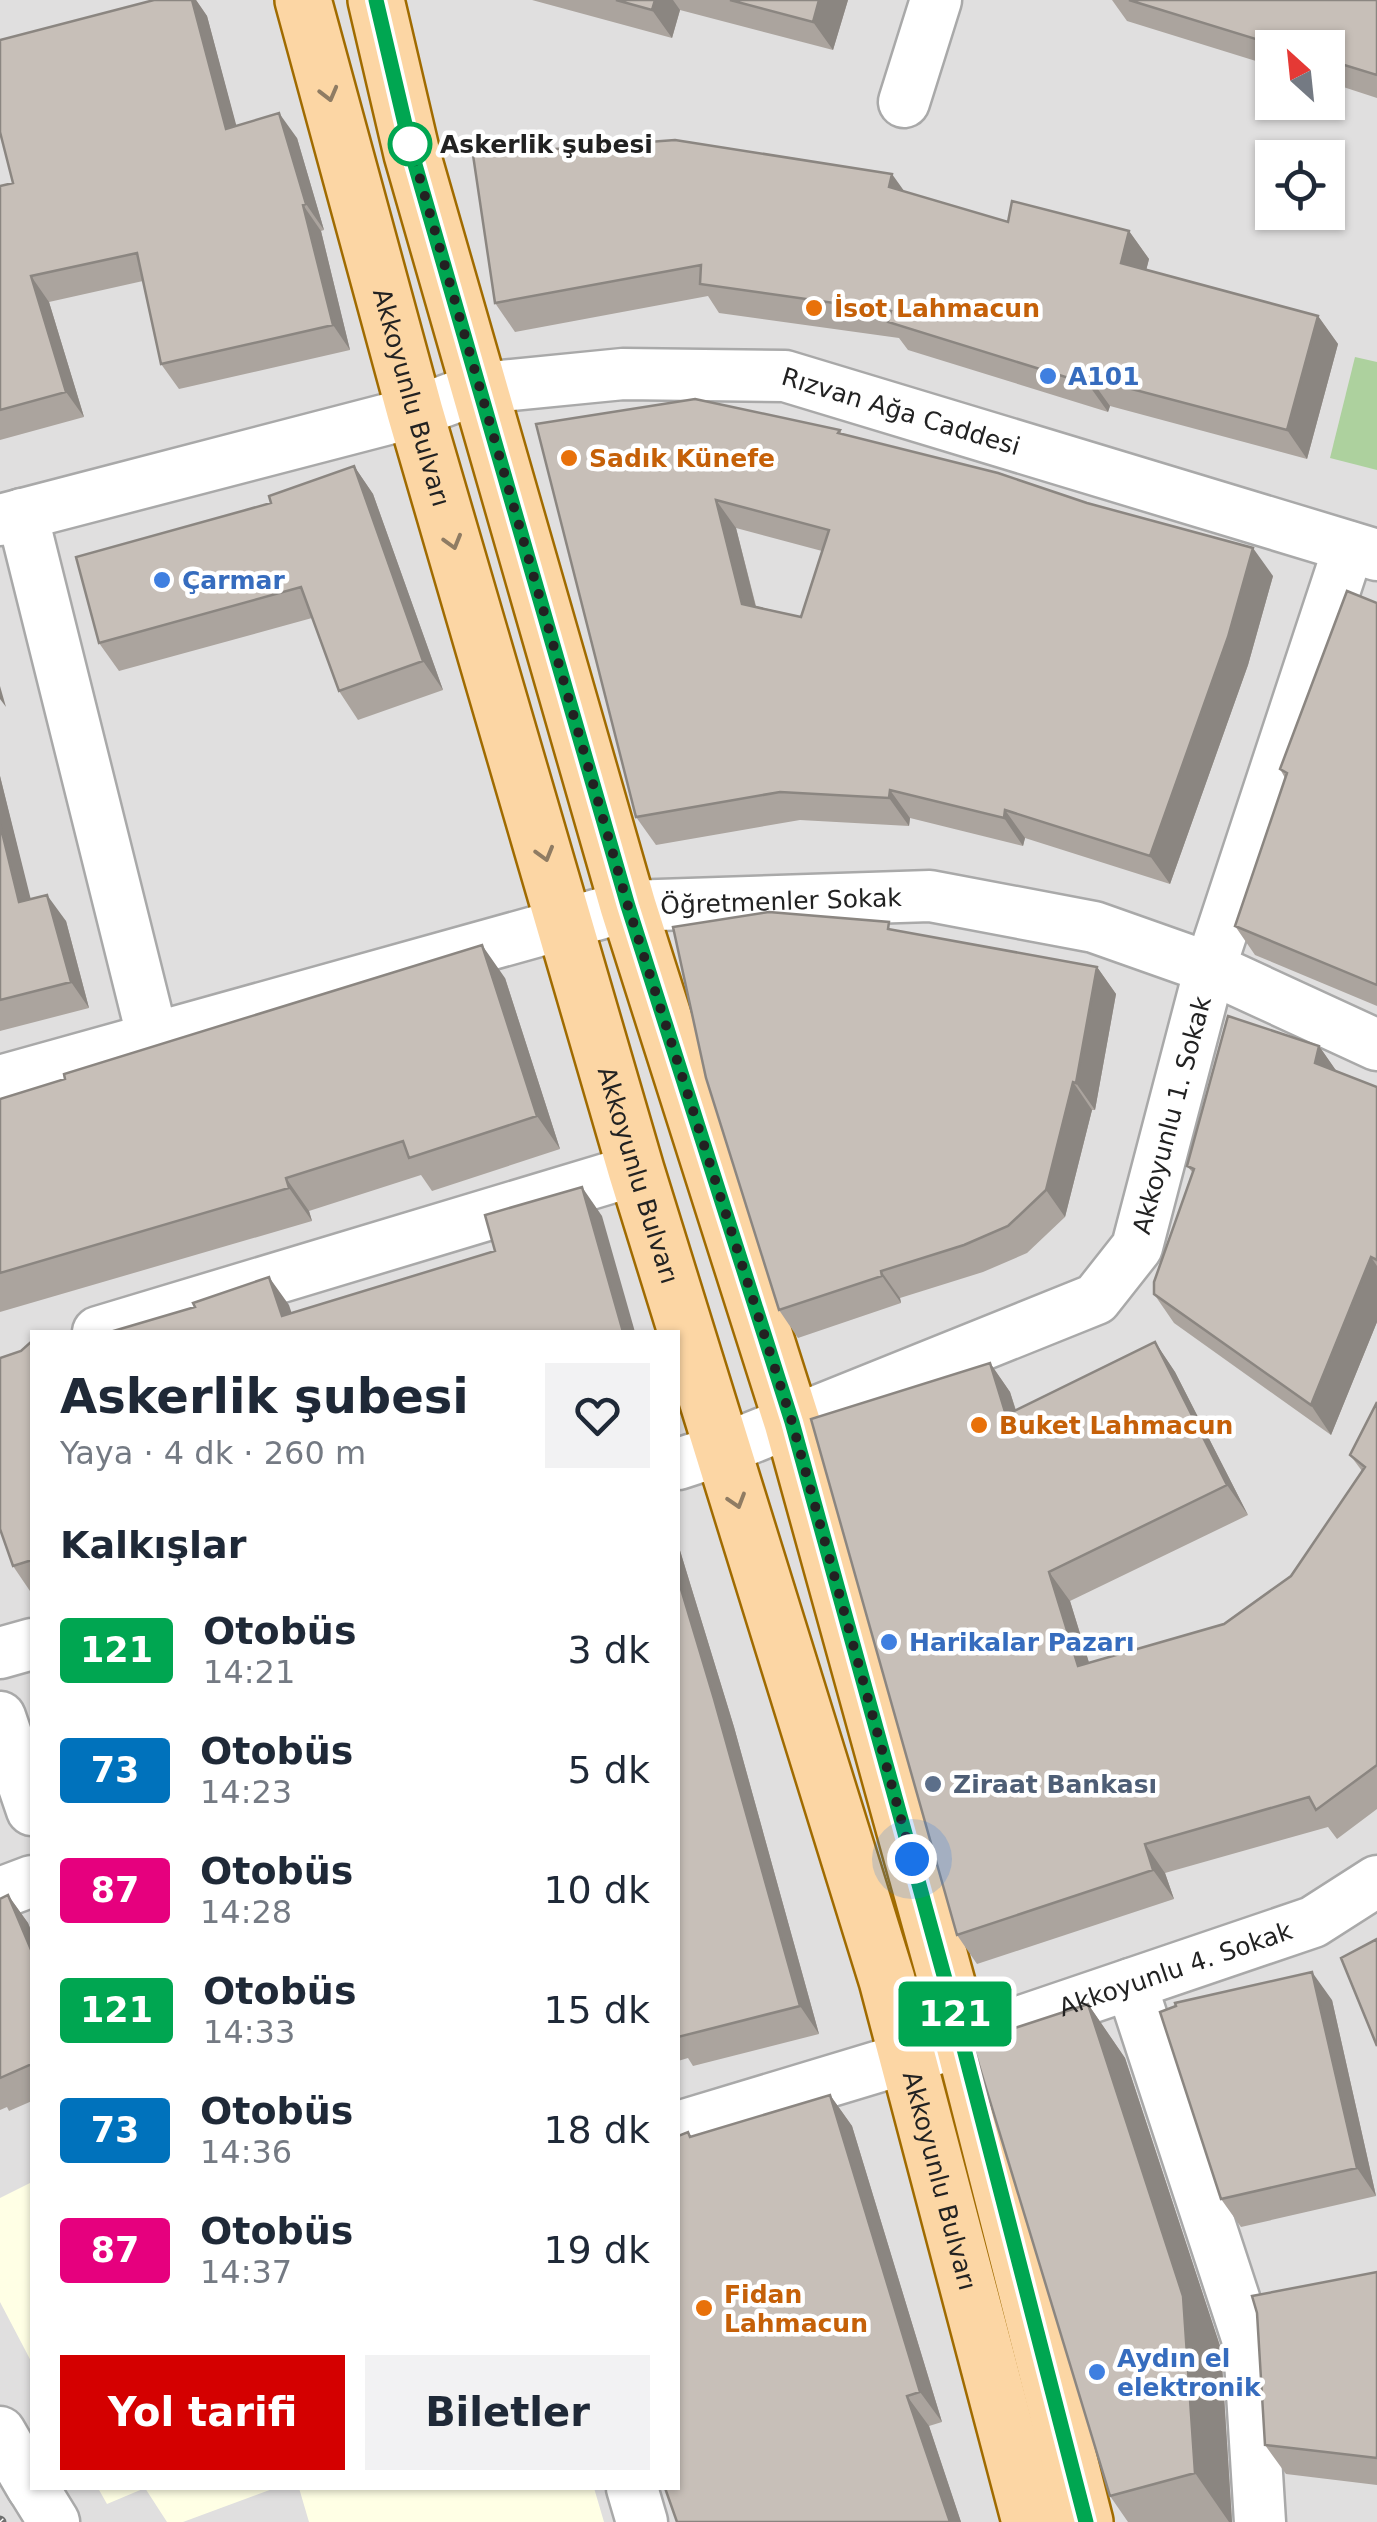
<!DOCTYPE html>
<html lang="tr">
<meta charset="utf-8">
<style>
body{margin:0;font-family:"DejaVu Sans",sans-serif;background:#f2f2f3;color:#1f2937;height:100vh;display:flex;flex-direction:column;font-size:38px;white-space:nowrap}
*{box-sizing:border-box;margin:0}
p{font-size:32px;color:#747a83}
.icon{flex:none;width:55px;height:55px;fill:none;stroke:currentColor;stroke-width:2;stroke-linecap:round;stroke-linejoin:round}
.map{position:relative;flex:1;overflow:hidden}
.sheet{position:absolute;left:30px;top:1330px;width:650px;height:1160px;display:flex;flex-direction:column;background:#fff;border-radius:0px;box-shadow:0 2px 8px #0004}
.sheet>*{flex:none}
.badge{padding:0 20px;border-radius:8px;font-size:35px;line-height:65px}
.needle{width:65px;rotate:333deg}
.buttons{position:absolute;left:1255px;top:30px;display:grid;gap:20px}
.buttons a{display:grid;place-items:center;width:90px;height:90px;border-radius:0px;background:#fff;box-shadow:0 2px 8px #0004;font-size:50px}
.you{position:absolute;width:50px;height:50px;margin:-25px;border:8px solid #fff;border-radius:50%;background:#1a73e8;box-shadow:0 0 0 15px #1a73e833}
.map>.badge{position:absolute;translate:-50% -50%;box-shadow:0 0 0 5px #fff}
h2{padding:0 30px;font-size:38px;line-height:90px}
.round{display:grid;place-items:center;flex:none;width:105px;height:105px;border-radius:0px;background:#f2f2f3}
.overview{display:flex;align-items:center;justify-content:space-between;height:170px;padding:0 30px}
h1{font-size:48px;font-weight:700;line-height:75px}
.cta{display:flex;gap:20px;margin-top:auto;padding:20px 30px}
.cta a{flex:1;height:115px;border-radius:0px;background:#d40000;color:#fff;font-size:40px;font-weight:700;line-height:115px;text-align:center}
.cta a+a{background:#f2f2f3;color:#1f2937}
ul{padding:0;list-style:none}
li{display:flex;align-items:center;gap:30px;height:120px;padding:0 30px}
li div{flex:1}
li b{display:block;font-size:38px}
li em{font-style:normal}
li .badge{min-width:110px;font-weight:700;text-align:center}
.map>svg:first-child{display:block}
.residential{fill:#e0dfdf;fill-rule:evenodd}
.education{fill:#ffffe5}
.forest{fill:#add19e}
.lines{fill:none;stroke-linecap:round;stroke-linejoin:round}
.minor-casing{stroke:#a9a9a9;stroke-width:55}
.major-casing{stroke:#a06b00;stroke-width:60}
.minor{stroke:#fff;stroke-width:50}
.major{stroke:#fcd6a4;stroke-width:55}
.rail-casing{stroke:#707070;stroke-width:11}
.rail{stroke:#fff;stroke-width:8;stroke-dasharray:22;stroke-linecap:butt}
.wall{fill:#aba49e;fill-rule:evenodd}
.shaded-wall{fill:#8b8681}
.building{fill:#c7bfb8;stroke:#8b8681;stroke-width:2.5;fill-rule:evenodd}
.oneway{stroke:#8f7c63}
.line-casing{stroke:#fff;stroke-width:22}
.line{stroke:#00a651;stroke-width:15}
.walk{stroke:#222;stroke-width:10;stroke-dasharray:0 18}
.stop-dot{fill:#fff;stroke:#00a651;stroke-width:5}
.food-dot{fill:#e8710a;stroke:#fff;stroke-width:4}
.shop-dot{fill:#3f7fe0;stroke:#fff;stroke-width:4}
.service-dot{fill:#5c6f8a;stroke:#fff;stroke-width:4}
.labels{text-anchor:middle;stroke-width:9;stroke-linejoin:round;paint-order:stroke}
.stop-label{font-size:25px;font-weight:bold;fill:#222;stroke:#fff;text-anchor:start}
.food-label{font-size:25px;font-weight:bold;fill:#c56008;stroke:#fff;text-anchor:start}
.shop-label{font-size:25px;font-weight:bold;fill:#366cbe;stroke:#fff;text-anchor:start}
.street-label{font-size:25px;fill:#222;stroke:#fff}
.service-label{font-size:25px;font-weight:bold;fill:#4e5e75;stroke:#fff;text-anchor:start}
</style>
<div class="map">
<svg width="1377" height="2522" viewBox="0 0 1377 2522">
<rect width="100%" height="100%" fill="#f2efe9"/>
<!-- residential -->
<path class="residential" d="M0,0H1377V2522H0ZM1272,48H1328V102H1272ZM1272,158H1328V212H1272ZM32,1332H678V2488H32Z"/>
<!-- education -->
<path class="education" d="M32,2182V2363L0,2302V2198Z
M98,2488H275L183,2522H167L145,2488L107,2504Z
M299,2488H594L604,2522H309Z"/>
<!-- forest -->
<path class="forest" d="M1355,357L1377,362V470L1330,458Z"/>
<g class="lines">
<defs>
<g id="minor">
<path d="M904,102L936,0"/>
<path d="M22,514L153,1039"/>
<path id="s1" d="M0,520L415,412L480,388L623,374L785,376L1377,555"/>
<path id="s2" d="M0,1081L628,906L930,896L1094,927L1210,968L1377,1045"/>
<path d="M98,1332L636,1170"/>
<path id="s3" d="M678,1464L721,1450L1096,1299L1137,1247L1210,968L1349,547"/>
<path d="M0,1653L32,1644"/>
<path d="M0,1717L32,1810"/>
<path d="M0,1893L32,1881"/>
<path d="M1131,1984L1249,2344L1260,2522"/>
<path id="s4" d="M678,2127L963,2041L1313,1922L1377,1881"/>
<path d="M0,2432L32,2487"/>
<path d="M33,2488L54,2522"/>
<path d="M632,2488L642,2522"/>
</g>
<g id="major">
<path id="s5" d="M303,0L415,412L636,1170L887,1980L1030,2522"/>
<path d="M376,0L412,154L628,906L792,1422L963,2041L1085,2522"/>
</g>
</defs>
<!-- minor casing -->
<use href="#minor" class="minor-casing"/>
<!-- major casing -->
<use href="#major" class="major-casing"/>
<!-- minor -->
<use href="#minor" class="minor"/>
<!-- major -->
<use href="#major" class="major"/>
<defs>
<path id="rail" d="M0,2521L1,2522"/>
</defs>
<!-- rail casing -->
<use href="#rail" class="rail-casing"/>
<!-- rail -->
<use href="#rail" class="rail"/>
</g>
<!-- wall -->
<path class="wall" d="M154,0H196L207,16L236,126L297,138L324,230L321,231L350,350L179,389L161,364L143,281L49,302L84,417L0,440V186L13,183Z
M532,0H848L833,50L680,10L672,38Z
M1112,0H1377V98L1328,82V48H1272V66L1127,21Z
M904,191L1008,222L1129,231L1149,259L1146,270L1318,316L1338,344L1307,459L1110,406L1108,412L908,350L899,338L719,313L708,296L515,332L495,303Z
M536,424L840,430L842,434L1273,576L1248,665L1170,884L1025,838L1023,846L910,818L909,826L800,820L656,845L636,817ZM736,528L822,551L801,617L756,606Z
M354,466L373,494L443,690L358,720L339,691L312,618L119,671L99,643L271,503Z
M1377,603V1006L1255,955L1235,926L1285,778L1280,769Z
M0,776L30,899L66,921L89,1008L0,1031Z
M1097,967L1116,994L1095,1110H1092L1065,1217L1027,1253L983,1272L900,1298L901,1303L798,1338L779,1310Z
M505,978L560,1149L432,1191L421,1175L309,1211L312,1221L0,1312V1099Z
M1319,1046L1336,1071L1377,1087V1322L1331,1435L1174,1323L1154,1294L1193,1173L1187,1166Z
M32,1341V1594L13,1566L21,1351Z
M1155,1342L1175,1372L1248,1515L1070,1601L1089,1663L1224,1624L1291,1576L1362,1471L1350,1455L1377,1402V1809L1337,1839L1328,1827L1165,1873L1174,1899L977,1964L957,1935L990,1363L1010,1392L1016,1410Z
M678,1544L734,1727L819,2034L693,2066L688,2058L678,2061Z
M8,1895L28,1923L32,1933V2101L9,2111L7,2107L0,2110V1899Z
M1332,2000L1376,2196L1241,2227L1221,2199Z
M1088,2004L1125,2058L1221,2349L1232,2522H1128L1110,2496Z
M830,2095L852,2126L942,2422L929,2426L961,2522H677L692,2137Z
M1377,2272V2485L1286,2474L1265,2445Z"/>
<!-- shaded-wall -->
<path class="shaded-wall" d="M192,0H196L207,16L244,154L226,129Z
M655,0H673L680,10L672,38L652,10Z
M819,0H848L833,50L813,22Z
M279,113L297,138L324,230L306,204Z
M892,174L912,202L889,187Z
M303,205L321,231L350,350L333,325Z
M1129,231L1149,259L1141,291L1121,263Z
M31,276L49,302L84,417L66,392Z
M1318,316L1338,344L1307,459L1287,430Z
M1090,378L1110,406L1108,412L1088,384Z
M354,466L373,494L443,690L423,661Z
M716,500L736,528L762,632L742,604Z
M1253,548L1273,576L1248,665L1170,884L1150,856Z
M0,686L6,707L0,699Z
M0,776L38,928L19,902L0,824Z
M890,790L910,818L909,826L889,798Z
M1005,810L1025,838L1023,846L1004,818Z
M47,895L66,921L89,1008L71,982Z
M482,945L505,978L560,1149L537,1116Z
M1097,967L1116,994L1095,1110L1076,1083Z
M1319,1046L1340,1076L1315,1063Z
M1073,1082L1092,1110L1065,1217L1046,1190Z
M286,1178L309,1211L312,1221L289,1188Z
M582,1187L602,1216L635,1332H623Z
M1371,1257L1377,1266V1322L1331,1435L1311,1405Z
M881,1271L900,1298L901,1303L882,1276Z
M269,1277L289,1305L298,1332L282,1316Z
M1155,1342L1175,1372L1248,1515L1227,1485Z
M990,1363L1010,1392L1026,1444L1006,1415Z
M678,1544L734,1727L819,2034L800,2006L678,1579Z
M1049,1572L1070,1601L1099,1695L1078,1666Z
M1145,1844L1165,1873L1174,1899L1153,1870Z
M8,1895L28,1923L32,1933V1952Z
M1312,1972L1332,2000L1376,2196L1357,2168Z
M1088,2004L1125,2058L1221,2349L1232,2522H1229L1195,2473Z
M830,2095L852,2126L942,2422L920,2392Z
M907,2396L929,2426L961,2522H950Z"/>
<!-- building -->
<path class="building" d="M154,0H192L226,129L279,113L306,204L303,205L333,325L161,364L137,253L31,276L66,392L0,410V186L13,183L0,132V40Z
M616,0H655L652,10Z
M730,0H819L813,22Z
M1129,0H1377V75L1328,60V48H1285Z
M675,140L892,174L889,187L1008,222L1012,201L1129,231L1121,263L1318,316L1287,430L1090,378L1088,384L888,322L891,311L700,284L701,265L495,303L473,155Z
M695,399L840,430L838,433L998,473L1087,503L1253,548L1228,637L1150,856L1005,810L1004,818L890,790L889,798L780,792L636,817L536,424ZM716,500L829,530L801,617L742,604Z
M354,466L423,661L339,691L301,587L99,643L76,557L271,503L269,496Z
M1347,591L1377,603V985L1235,926L1287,773L1280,769Z
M0,824L19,902L47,895L71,982L0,1000Z
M769,912L889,922L888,929L1097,967L1076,1083L1073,1082L1046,1190L1008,1226L964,1245L881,1271L882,1276L779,1310L706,1078L673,927Z
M482,945L537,1116L409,1158L403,1141L286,1178L289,1188L0,1273V1099L65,1079L64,1074Z
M1228,1016L1319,1046L1315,1063L1377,1087V1260L1371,1257L1311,1405L1154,1294V1282L1194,1169L1187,1166Z
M582,1187L623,1332H110L195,1307L193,1303L269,1277L282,1316L495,1251L485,1215Z
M32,1341V1560L13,1566L0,1529V1358L21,1351Z
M1155,1342L1227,1485L1049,1572L1078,1666L1224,1624L1291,1576L1365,1467L1350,1455L1377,1402V1765L1316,1810L1309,1797L1145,1844L1153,1870L957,1935L811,1419L990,1363L1006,1415Z
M678,1579L714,1699L800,2006L678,2037Z
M8,1895L32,1952V2064L0,2078V1899Z
M1377,1939V2046L1341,1958Z
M1312,1972L1357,2168L1221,2199L1160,2012L1176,2006L1175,2003Z
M1088,2004L1183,2296L1195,2473L1110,2496L972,2042Z
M830,2095L920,2392L907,2396L950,2522H677L665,2488H678V2136L688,2132L690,2137Z
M1377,2272V2458L1265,2445L1257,2313L1252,2296Z"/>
<!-- one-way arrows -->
<defs><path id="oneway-chevron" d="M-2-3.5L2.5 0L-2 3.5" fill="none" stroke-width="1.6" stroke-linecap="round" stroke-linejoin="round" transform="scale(2.5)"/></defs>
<g class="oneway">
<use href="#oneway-chevron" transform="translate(329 94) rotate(75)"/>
<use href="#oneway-chevron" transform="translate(453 542) rotate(74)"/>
<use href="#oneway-chevron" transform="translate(545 854) rotate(74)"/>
<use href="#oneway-chevron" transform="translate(737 1501) rotate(73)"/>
</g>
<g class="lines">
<defs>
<path id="line" d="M376,0L412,154L628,906L792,1422L962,2041L1086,2522"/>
</defs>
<!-- line casing -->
<use href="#line" class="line-casing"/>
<!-- line -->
<use href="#line" class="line"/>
<!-- walk -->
<path class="walk" d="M410,144L628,906L792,1422L912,1859"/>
</g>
<!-- markers -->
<circle class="stop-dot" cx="410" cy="144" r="20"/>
<g class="food-dot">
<circle cx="814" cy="308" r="10"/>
<circle cx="569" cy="458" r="10"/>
<circle cx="979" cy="1425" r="10"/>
<circle cx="704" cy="2308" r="10"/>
</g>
<g class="shop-dot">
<circle cx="1048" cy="376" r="10"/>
<circle cx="162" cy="580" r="10"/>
<circle cx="889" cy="1642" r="10"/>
<circle cx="1097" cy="2372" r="10"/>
</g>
<circle class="service-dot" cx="933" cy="1784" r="10"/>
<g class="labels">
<!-- stop labels -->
<g class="stop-label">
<text x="440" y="153">Askerlik şubesi</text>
</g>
<!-- food labels -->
<g class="food-label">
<text x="834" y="317">İsot Lahmacun</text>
<text x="589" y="467">Sadık Künefe</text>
<text x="999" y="1434">Buket Lahmacun</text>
<text x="724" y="2303">Fidan<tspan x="724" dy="29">Lahmacun</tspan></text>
</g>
<!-- shop labels -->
<g class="shop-label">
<text x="1068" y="385">A101</text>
<text x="182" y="589">Çarmar</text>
<text x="909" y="1651">Harikalar Pazarı</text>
<text x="1117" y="2367">Aydın el<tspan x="1117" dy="29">elektronik</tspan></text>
</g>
<!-- street labels -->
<g class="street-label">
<text dy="9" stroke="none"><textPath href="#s5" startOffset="412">Akkoyunlu Bulvarı</textPath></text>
<text dy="9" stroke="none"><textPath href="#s1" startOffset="925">Rızvan Ağa Caddesi</textPath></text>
<text dy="9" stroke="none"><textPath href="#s2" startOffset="805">Öğretmenler Sokak</textPath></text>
<text dy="9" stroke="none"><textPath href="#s3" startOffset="652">Akkoyunlu 1. Sokak</textPath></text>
<text dy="9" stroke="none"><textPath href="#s5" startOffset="1222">Akkoyunlu Bulvarı</textPath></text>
<text dy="9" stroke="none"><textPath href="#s4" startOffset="522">Akkoyunlu 4. Sokak</textPath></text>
<text dy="9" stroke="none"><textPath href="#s5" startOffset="2272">Akkoyunlu Bulvarı</textPath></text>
</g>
<!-- service labels -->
<g class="service-label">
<text x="953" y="1793">Ziraat Bankası</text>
</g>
</g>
</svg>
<div class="buttons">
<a><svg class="needle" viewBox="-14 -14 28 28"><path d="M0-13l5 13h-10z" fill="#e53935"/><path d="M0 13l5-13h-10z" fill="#747a83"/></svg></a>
<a><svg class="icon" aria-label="locate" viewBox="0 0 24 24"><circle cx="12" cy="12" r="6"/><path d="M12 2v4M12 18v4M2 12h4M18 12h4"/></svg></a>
</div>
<div class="you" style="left:912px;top:1859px"></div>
<b class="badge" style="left:955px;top:2014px;background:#00a651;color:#fff">121</b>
<section class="sheet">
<div class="overview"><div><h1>Askerlik şubesi</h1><p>Yaya · 4 dk · 260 m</p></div><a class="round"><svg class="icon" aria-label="heart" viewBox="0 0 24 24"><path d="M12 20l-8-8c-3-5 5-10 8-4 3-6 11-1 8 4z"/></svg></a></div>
<h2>Kalkışlar</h2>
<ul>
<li><span class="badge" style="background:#00a651;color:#fff">121</span><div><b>Otobüs</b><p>14:21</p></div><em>3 dk</em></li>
<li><span class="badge" style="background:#0072bc;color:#fff">73</span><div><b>Otobüs</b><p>14:23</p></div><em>5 dk</em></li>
<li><span class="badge" style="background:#e6007e;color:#fff">87</span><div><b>Otobüs</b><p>14:28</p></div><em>10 dk</em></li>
<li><span class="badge" style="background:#00a651;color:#fff">121</span><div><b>Otobüs</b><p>14:33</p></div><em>15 dk</em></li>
<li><span class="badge" style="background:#0072bc;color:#fff">73</span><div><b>Otobüs</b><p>14:36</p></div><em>18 dk</em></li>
<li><span class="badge" style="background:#e6007e;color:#fff">87</span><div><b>Otobüs</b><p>14:37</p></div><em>19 dk</em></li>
</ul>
<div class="cta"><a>Yol tarifi</a><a>Biletler</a></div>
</section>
</div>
